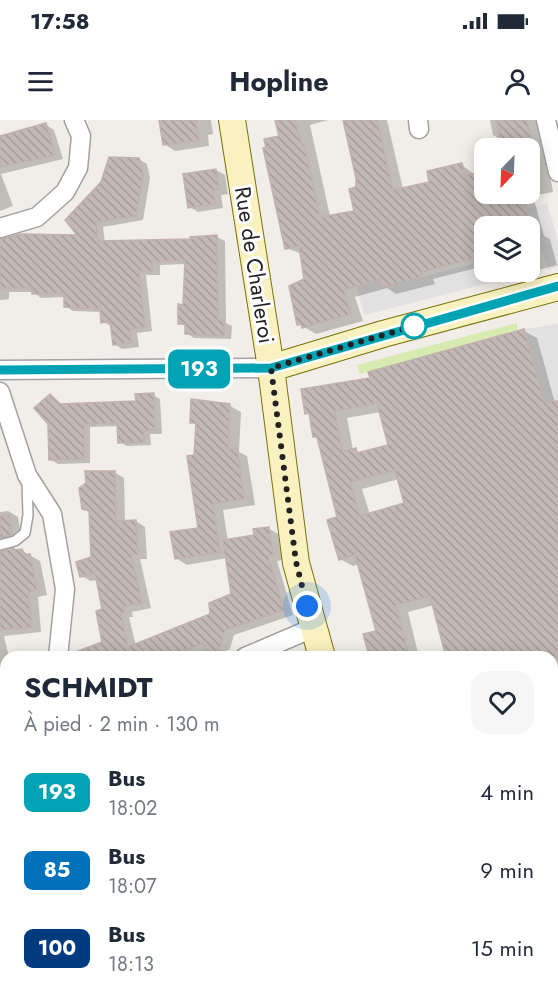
<!DOCTYPE html>
<html lang="fr">
<meta charset="utf-8">
<style>
body{margin:0;font-family:Jost,sans-serif;background:#f6f6f7;color:#1f2937;height:100vh;display:flex;flex-direction:column;font-size:22px;white-space:nowrap}
*{box-sizing:border-box;margin:0}
p{font-size:20px;color:#747a83}
.icon{flex:none;width:33px;height:33px;fill:none;stroke:currentColor;stroke-width:2;stroke-linecap:round;stroke-linejoin:round}
.map{position:relative;flex:1;overflow:hidden}
.sheet{position:absolute;left:0px;top:531px;width:558px;height:348px;display:flex;flex-direction:column;background:#fff;border-radius:18px 18px 0 0;box-shadow:0 3px 15px #0003}
.sheet>*{flex:none}
.badge{padding:0 12px;border-radius:9px;font-size:21px;line-height:39px}
.needle{width:39px;rotate:203deg}
.controls{position:absolute;left:474px;top:18px;display:grid;gap:12px}
.controls a{display:grid;place-items:center;width:66px;height:66px;border-radius:12px;background:#fff;box-shadow:0 3px 15px #0003;font-size:30px}
.you{position:absolute;width:30px;height:30px;margin:-15px;border:4px solid #fff;border-radius:50%;background:#1a73e8;box-shadow:0 0 0 9px #1a73e833}
.map>.badge{position:absolute;translate:-50% -50%;box-shadow:0 0 0 3px #fff}
.round{display:grid;place-items:center;flex:none;width:63px;height:63px;border-radius:18px;background:#f6f6f7}
.headline{display:flex;align-items:center;justify-content:space-between;height:102px;padding:0 24px}
h1{font-size:28px;font-weight:700;line-height:45px}
ul{padding:0;list-style:none}
li{display:flex;align-items:center;gap:18px;height:78px;padding:0 24px}
li div{flex:1}
li b{display:block;font-size:22px}
li em{font-style:normal}
li .badge{min-width:66px;font-weight:700;text-align:center}
.status{display:flex;justify-content:space-between;align-items:center;height:42px;padding:0 30px;background:#fff;direction:ltr}
.status svg{height:16px;fill:currentColor}
header{display:flex;justify-content:space-between;align-items:center;height:78px;padding:0 24px;background:#fff;font-size:27px;font-weight:700}
.map>svg:first-child{display:block}
.grass{fill:#d7eab0}
.parking{fill:#e1e1e1}
.shadow{fill:#0003;fill-rule:evenodd}
.building{fill:url(#building-back-hatch);stroke:#c3b1ab;stroke-width:1.5;fill-rule:evenodd}
.lines{fill:none;stroke-linecap:round;stroke-linejoin:round}
.lane-casing{stroke:#a2a2a2;stroke-width:12}
.street-casing{stroke:#a2a2a2;stroke-width:21}
.secondary-casing{stroke:#7a7207;stroke-width:28}
.lane{stroke:#fff;stroke-width:9}
.street{stroke:#fff;stroke-width:18}
.secondary{stroke:#f9f1bf;stroke-width:26}
.line-casing{stroke:#fff;stroke-width:14}
.line{stroke:#00a3b4;stroke-width:9}
.walk{stroke:#212121;stroke-width:6;stroke-dasharray:0 10.8}
.stop-dot{fill:#fff;stroke:#00a3b4;stroke-width:3}
.labels{text-anchor:middle;stroke-width:6;stroke-linejoin:round;paint-order:stroke}
.street-label{font-size:22px;fill:#212121;stroke:#fff}
</style>
<div class="status"><b>17:58</b><svg viewBox="0 0 49 12"><path d="M0 12V9h3v3zM5 12V6h3v6zM10 12V3h3v9zM15 12V0h3v12zM26 1h20v11H26zM47 4h2v5h-2z"/></svg></div>
<header><svg class="icon" aria-label="menu" viewBox="0 0 24 24"><path d="M4 6h16M4 12h16M4 18h16"/></svg>Hopline<svg class="icon" aria-label="person" viewBox="0 0 24 24"><circle cx="12" cy="8" r="4"/><path d="M4 21q1-7 8-7t8 7"/></svg></header>
<div class="map">
<svg width="558" height="879" viewBox="0 0 558 879">
<defs>
<pattern id="building-back-hatch" width="6" height="6" patternUnits="userSpaceOnUse" patternTransform="scale(1.5)"><rect width="6" height="6" fill="#c2b8b5"/><path d="M-1 5l2 2M0 0l6 6M5-1l2 2" fill="none" stroke="#a69e9b"/></pattern>
</defs>
<rect width="100%" height="100%" fill="#f1ede8"/>
<!-- grass -->
<path class="grass" d="M517,203V210L360,254L357,245Z"/>
<!-- parking -->
<path class="parking" d="M547,83L558,121V147L548,150L537,111L533,112L526,89Z
M370,120L383,167L484,141V152H488L490,163L364,195L346,126Z
M558,204V281L544,282L524,209Z"/>
<!-- shadow -->
<path class="shadow" d="M160,0H211L213,14L208,15L209,26L175,31L164,24Z
M276,0H328L310,5L330,96L356,92L358,68L344,0H387L403,69L431,63L462,45L475,55L484,53V74H530V28H504L502,20L493,15L490,0H540L553,72L533,76L544,116L550,119L557,145L505,159L493,152H530V106H484V146L433,159L435,164L396,174L387,168L355,177L363,201L316,214L299,204L306,160L302,134L286,128L281,17Z
M45,4L54,10L63,39L1,54L13,86L0,91V17Z
M139,39L147,44L150,58L143,100L103,107L105,123L193,121L217,117L225,121L226,203L232,206L231,219L194,218L186,213L187,207L179,203L185,186L186,144L160,145V155H146L152,211L137,213L139,227L122,229L114,224L111,206L103,202L102,192L73,191L65,186V177L41,178L33,172H9V179L0,180V185V138L80,116Z
M216,50L225,55L228,74L221,75L223,88L198,92L190,87Z
M524,211L537,218L555,283H558V594L552,590V537H481L434,485L408,492L419,537H373L365,515L378,512L359,444L353,446L340,439L339,398L319,319L315,317L311,295L307,293L372,259ZM381,292L390,326L362,333L353,330L347,298ZM399,359L406,384L370,395L362,369Z
M50,275L63,285L137,282L153,275L160,279L162,314H150L151,325L127,326L120,322L119,306L90,307V343L58,344L51,340Z
M230,286L241,292L239,332L247,336L255,385L223,390L228,421L256,417L268,408L278,414L282,440L277,441L293,495L234,515L230,529L217,535L207,530L190,537H84L104,523V490L97,460L91,461L81,456L93,438L91,392L84,388L114,352L124,358L125,402L136,401L145,407L147,439H140L151,488L132,492L133,497H129L136,526L212,495L232,475L227,438L187,445L176,438L200,409L195,336L197,305L192,302Z
M8,391L18,397L22,420L6,425L4,432L21,430L40,441L47,475L38,477L41,512L4,516L9,537H6V614L4,615L0,613V392Z
M552,718L558,721V876L549,873H552V777L558,775L552,767Z
M0,818L6,833L0,837Z
M0,839L6,853V856L0,858Z
M55,873H87L89,878L65,879Z
M215,873H346L347,879H200Z
M384,873H424L427,879H387Z"/>
<!-- building -->
<path class="building" d="M159,0H196L199,20L163,25Z
M275,0H295L302,25L304,24L320,97L354,91L349,69L356,67V58L343,0H377L393,70L429,62L427,51L462,43L465,56L484,51V74H522L531,106H484V136L421,152L423,157L382,167L380,159L344,170L351,194L302,208L301,204L297,205L289,166L304,159L299,126L285,129L263,28L266,27L264,19L279,16Z
M496,0H527L533,28H502Z
M46,3L55,35L0,47V16Z
M109,37L139,38L143,53L136,96L96,102L98,121L191,119L190,117L217,115L218,200H224V216L185,214V204H178V184L183,185L185,140L152,142L153,151H139L145,207L130,209L131,223L113,225L110,201L101,203L100,189L64,187V173L32,174V168H0V119L20,114L77,115L65,100L101,62Z
M216,49L219,69L213,70L215,84L188,88L183,54Z
M524,209L544,282L558,281V537H446L430,476L396,485L409,537H372L371,531L368,532L363,514L376,511L355,435L339,440L327,400L337,397L317,317H313L309,293L305,294L301,269L370,258L368,252ZM377,283L388,325L357,333L356,328L342,332L335,291ZM395,350L404,383L360,396L350,362Z
M154,273L155,310L144,311V322L118,323L117,303L84,304V339L49,340L48,304L34,288L50,274L60,284L136,281L135,274Z
M191,279L230,284L228,330L237,328L244,379L213,384L220,432L175,439L170,412L198,408L187,336L194,335L196,303H190Z
M85,351H115L116,401L136,400L138,434H131L142,483L123,487L125,492L121,493L128,527L210,494L209,483L231,474L223,420L254,415L253,409L269,407L273,435L268,436L284,490L225,510L217,537H208L203,523L169,537H69L70,534L102,522L96,491L102,489L95,453L80,457L76,442L91,437L89,391L82,389L79,368L86,363Z
M9,395L12,415L0,418V396Z
M14,428L15,430L22,429L25,435L30,434L37,470L28,472L32,507L0,510V432Z"/>
<g class="lines">
<defs>
<path id="lane" d="M0,425L15,421L25,413L28,395L27,360"/>
<path id="street" d="M418,0L419,9
M546,0L558,52
M0,108L37,97L65,72L78,48L81,16L74,0
M0,250L271,248
M0,272L27,355L52,394L65,469L58,537
M245,537L313,508
M552,611L558,615
M0,642L6,639
M0,735L6,732
M96,879L111,873"/>
<path id="secondary" d="M232,0L271,248L296,443L322,537
M271,248L383,214L558,167
M477,873L502,879"/>
</defs>
<!-- lane casing -->
<use href="#lane" class="lane-casing"/>
<!-- street casing -->
<use href="#street" class="street-casing"/>
<!-- secondary casing -->
<use href="#secondary" class="secondary-casing"/>
<!-- lane -->
<use href="#lane" class="lane"/>
<!-- street -->
<use href="#street" class="street"/>
<!-- secondary -->
<use href="#secondary" class="secondary"/>
</g>
<g class="lines">
<defs>
<path id="line" d="M0,250L271,248L558,166"/>
</defs>
<!-- line casing -->
<use href="#line" class="line-casing"/>
<!-- line -->
<use href="#line" class="line"/>
<!-- walk -->
<path class="walk" d="M307,486L296,442L271,248L414,206"/>
</g>
<!-- markers -->
<circle class="stop-dot" cx="414" cy="206" r="12"/>
<g class="labels">
<!-- street labels -->
<g class="street-label">
<text transform="translate(255 145) rotate(81)" y="8">Rue de Charleroi</text>
</g>
</g>
</svg>
<div class="controls">
<a><svg class="needle" viewBox="-14 -14 28 28"><path d="M0-13l5 13h-10z" fill="#e53935"/><path d="M0 13l5-13h-10z" fill="#747a83"/></svg></a>
<a><svg class="icon" aria-label="layers" viewBox="0 0 24 24"><path d="M12 4l9 5-9 5-9-5zM3 14l9 5 9-5"/></svg></a>
</div>
<div class="you" style="left:307px;top:486px"></div>
<b class="badge" style="left:199px;top:249px;background:#00a3b4;color:#fff">193</b>
<section class="sheet">
<div class="headline"><div><h1>SCHMIDT</h1><p>À pied · 2 min · 130 m</p></div><a class="round"><svg class="icon" aria-label="heart" viewBox="0 0 24 24"><path d="M12 20l-8-8c-3-5 5-10 8-4 3-6 11-1 8 4z"/></svg></a></div>
<ul>
<li><span class="badge" style="background:#00a3b4;color:#fff">193</span><div><b>Bus</b><p>18:02</p></div><em>4 min</em></li>
<li><span class="badge" style="background:#0072bc;color:#fff">85</span><div><b>Bus</b><p>18:07</p></div><em>9 min</em></li>
<li><span class="badge" style="background:#003b80;color:#fff">100</span><div><b>Bus</b><p>18:13</p></div><em>15 min</em></li>
</ul>
</section>
</div>
